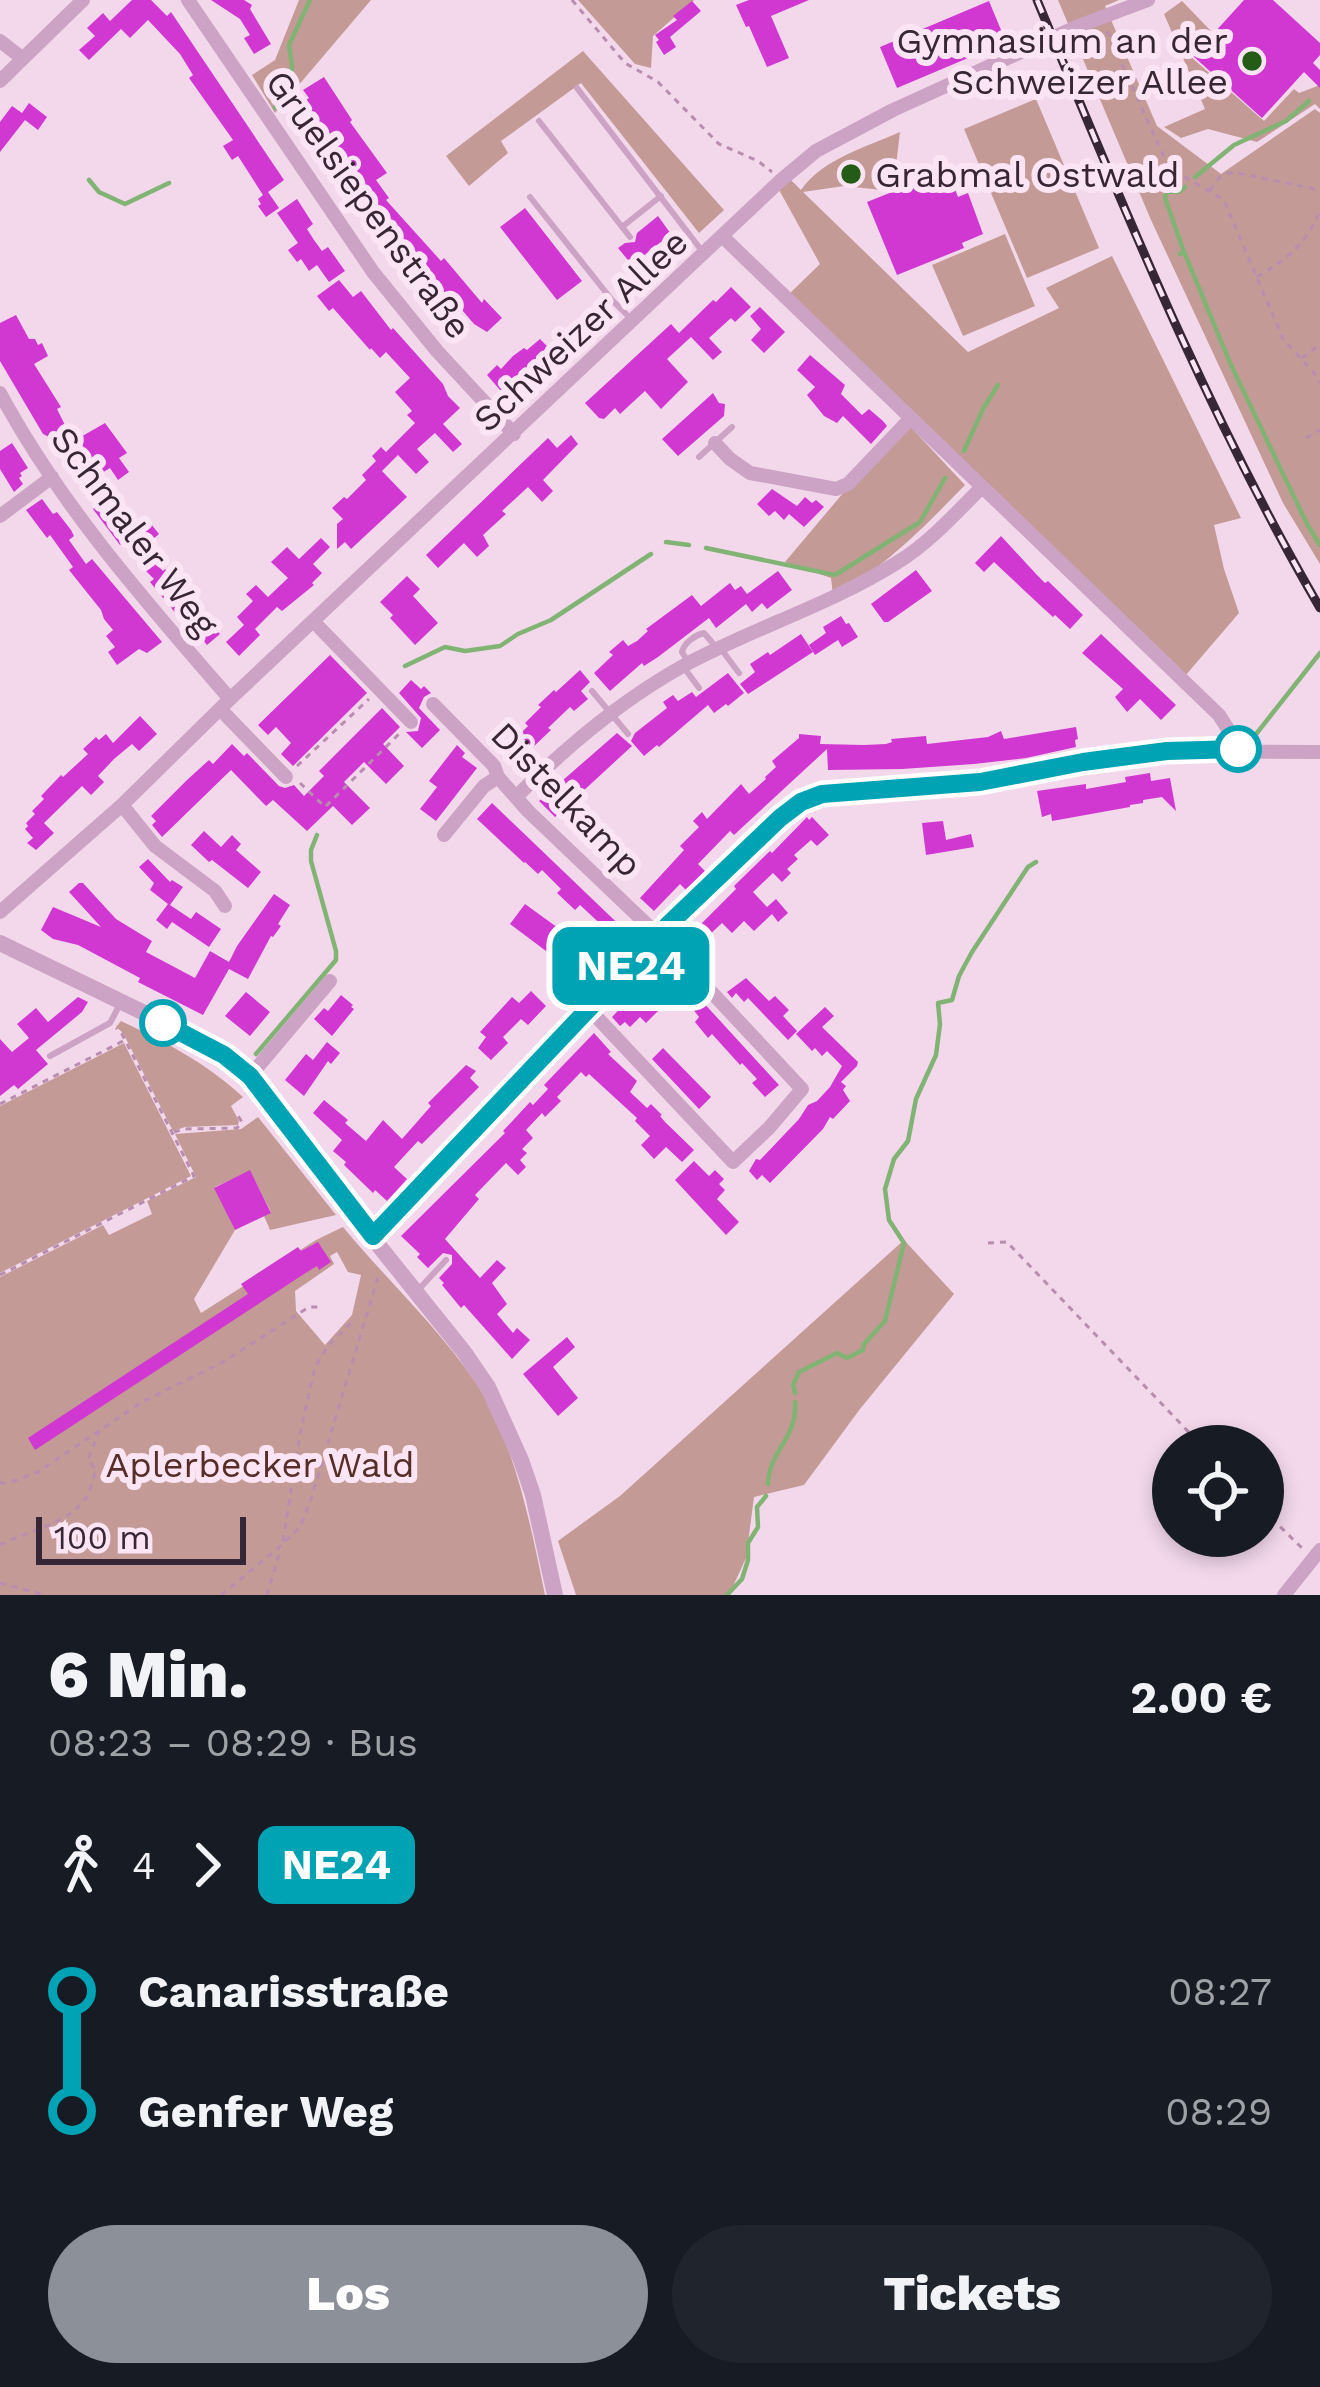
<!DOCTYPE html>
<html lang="de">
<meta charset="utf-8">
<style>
body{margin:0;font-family:"Work Sans",sans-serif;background:#20242c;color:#f1f3f6;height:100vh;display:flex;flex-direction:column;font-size:45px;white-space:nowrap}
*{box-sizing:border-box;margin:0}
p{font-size:39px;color:#9ea1a6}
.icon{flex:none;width:66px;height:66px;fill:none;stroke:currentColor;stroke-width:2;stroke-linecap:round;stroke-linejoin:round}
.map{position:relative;height:1595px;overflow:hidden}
.details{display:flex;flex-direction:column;background:#171b24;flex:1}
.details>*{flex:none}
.badge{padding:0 24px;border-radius:18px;font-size:42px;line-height:78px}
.fabs{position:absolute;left:1152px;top:1425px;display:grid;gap:24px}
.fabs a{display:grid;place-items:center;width:132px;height:132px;border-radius:50%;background:#171b24;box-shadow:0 6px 18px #0003;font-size:60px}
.scale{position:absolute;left:36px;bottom:30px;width:210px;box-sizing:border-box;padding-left:12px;border:6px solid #372635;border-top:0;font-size:33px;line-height:42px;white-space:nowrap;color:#372635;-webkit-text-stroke:9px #fbe4f4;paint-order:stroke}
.map>.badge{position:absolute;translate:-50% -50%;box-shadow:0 0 0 6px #fff}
.legs{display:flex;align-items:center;gap:18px;height:132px;padding:0 48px;font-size:39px}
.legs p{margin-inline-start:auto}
.head{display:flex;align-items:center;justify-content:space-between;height:204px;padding:0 48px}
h1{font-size:66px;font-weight:800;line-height:90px}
.primary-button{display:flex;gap:24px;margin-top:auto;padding:24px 48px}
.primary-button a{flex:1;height:138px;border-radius:72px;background:#8c9099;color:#fff;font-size:48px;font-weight:800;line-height:138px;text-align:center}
.primary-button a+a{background:#20242c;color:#f1f3f6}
ul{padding:0 48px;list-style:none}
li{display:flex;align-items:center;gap:42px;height:120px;font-size:45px}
li i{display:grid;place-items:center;width:18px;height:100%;margin:0 15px;background:currentColor}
li i::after{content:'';width:30px;height:30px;margin:-15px;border:9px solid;border-radius:50%;background:#171b24}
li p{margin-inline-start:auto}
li:first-child i{background:linear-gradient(#0000 50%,currentColor 0)}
li:last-child i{background:linear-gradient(currentColor 50%,#0000 0)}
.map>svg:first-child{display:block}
.green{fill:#c49a96;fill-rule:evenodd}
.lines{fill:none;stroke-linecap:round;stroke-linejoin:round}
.stream{stroke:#81b374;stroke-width:4.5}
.building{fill:#d038d1}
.path{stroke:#b88db0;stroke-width:3;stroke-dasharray:6 6;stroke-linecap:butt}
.service{stroke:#cca3c4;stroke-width:6}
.minor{stroke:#cca3c4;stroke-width:14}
.tertiary{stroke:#cca3c4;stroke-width:16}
.rail-casing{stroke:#372635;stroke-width:9}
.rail{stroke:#fbe4f4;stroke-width:4.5;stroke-dasharray:14;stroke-linecap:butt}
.line-1-casing{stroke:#fff;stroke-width:27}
.line-1{stroke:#00a3b4;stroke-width:18}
.poi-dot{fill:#245c17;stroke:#fbe4f4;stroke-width:4.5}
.stop-1-dot{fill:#fff;stroke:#00a3b4;stroke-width:6}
.labels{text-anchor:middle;stroke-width:12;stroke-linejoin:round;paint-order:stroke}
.poi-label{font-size:36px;fill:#372635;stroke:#fbe4f4;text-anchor:end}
.street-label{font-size:36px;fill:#372635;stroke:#fbe4f4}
.park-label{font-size:36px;fill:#572d27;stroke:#fbe4f4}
</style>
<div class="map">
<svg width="1320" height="1595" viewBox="0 0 1320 1595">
<rect width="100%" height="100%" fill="#f3d8ec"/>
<!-- green -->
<path class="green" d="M299,0H371L275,113L252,75L275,60Z
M578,0H694L653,36L651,68L635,64Z
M1058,0H1119L1105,6L1157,126L1221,174L1315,109L1320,113V564L1283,503L1151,220Z
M1182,1L1211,31L1190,56L1264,121L1294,89L1299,93L1320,85V109L1315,104L1257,142L1208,129L1181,138L1164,127L1205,109L1164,14Z
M583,51L724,210L699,233L581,83L501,141L508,153L469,186L446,156Z
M1036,99L1099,248L1027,278L964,129Z
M900,132L895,174L882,190L844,186L803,192L968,352L1059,308L1046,288L1112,256L1241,518L1214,525L1224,569L1239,613L1185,676L787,296L820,264L778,188L789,178L801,190C822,159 867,147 900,132Z
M1005,234L1035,306L963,336L932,265Z
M908,424L965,485C927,524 882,571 833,595L831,578L785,562L849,486Z
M121,1021C166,1042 206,1063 243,1097L231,1106L239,1121L238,1125L185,1127L173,1131L123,1033L116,1027Z
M124,1043L191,1176L0,1273V1106Z
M258,1117L336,1215L270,1230L264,1216L271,1212L250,1171L215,1187L235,1230L194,1299L201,1313L316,1240L343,1227C387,1280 438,1327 476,1383C515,1442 531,1527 545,1595H0V1277L103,1225L109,1235L152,1214L147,1201L196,1177L175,1134L241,1129ZM337,1252L348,1272L361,1275L352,1315L325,1345L296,1311L295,1291L334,1264L330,1256Z
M904,1240L954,1294L860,1409L804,1485L754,1497L746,1558L729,1595H576L558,1541L620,1496Z"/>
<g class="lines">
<!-- stream -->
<path class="stream" d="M275,108L291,76L292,66L289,45L310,0
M1195,177L1234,145L1286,121L1309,101
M89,180L99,192L125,204L169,183
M1184,252L1231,365L1307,524L1320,545
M1180,254L1184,252L1165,198L1167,192H1179L1185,187
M964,451L983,409L998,385
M666,542L689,545
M706,548L835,575L920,522L945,478
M405,666L445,647L465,651L500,646L518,634L551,620L651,554
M1253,738L1320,653
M256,1054L336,960V951L311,861V850L317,835
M795,1393L793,1385L799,1372L837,1353L847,1358L863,1350L864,1344L885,1321L904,1243L889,1220L885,1189L894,1159L908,1141L916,1099L936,1055L940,1024L938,1003L952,1000L959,976L972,952L1028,867L1036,862
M768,1484C769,1450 798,1438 795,1402
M727,1595L742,1579L748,1560V1543L758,1527L757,1507L766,1496"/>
</g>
<!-- building -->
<path class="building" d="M132,0H151L167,16L171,12L284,180L268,192L279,208L266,217L258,206L261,204L258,199L263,195L238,156L232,160L223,146L233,140L189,78L193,75L180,54L148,20L130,38L121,29L89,60L79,50L95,36L87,28L103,13L110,21Z
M211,0H244L252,5L250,9L271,44L254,54L244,38L250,35L240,19Z
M749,0H809L771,16L789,58L767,67L749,26L746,27L736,5Z
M1244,0H1273L1320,43V55L1313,63L1320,70V88L1304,72L1262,118L1193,56Z
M692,1L701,11L670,37L676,47L664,55L656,42L659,40L655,35L677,20L673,16Z
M989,1L1006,42L897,88L880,47Z
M324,77L352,120L350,122L387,173L376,180L389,198L386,200L441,261L444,258L482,303L484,299L502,318L487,332L474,324L456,303L454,304L428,272L422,276L405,258L395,267L347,198L365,184L351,162L331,175L289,112L309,98L303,90Z
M29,103L47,117L38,130L25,120L0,152V122L12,106L22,113Z
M944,161L958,197L968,193L983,234L962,243L964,248L897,275L867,202L937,174L934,166Z
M297,199L313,224L307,229L314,240L322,251L328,247L345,271L329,282L317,265L309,271L301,259L297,262L288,250L298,243L277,213Z
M525,208L582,281L557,300L500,227Z
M658,216L671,234L632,265L618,248L625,243L635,242L637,233Z
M339,280L353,297L361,291L391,330L393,328L443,384L448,396L460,408L443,424L462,444L453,452L435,433L417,449L429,462L416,474L398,455L382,471L407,497L351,549L345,542L337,549V524L343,519L332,508L344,497L347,499L366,480L362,475L376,461L372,456L381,447L386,452L415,423L407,415L412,411L395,392L410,378L386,352L380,358L371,348L370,350L333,308L329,311L317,296Z
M731,287L751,307L735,322L731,318L709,338L722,352L713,360L691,337L667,359L688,382L661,409L645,391L620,414L615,408L604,419L599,418L585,403L671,324L679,333L713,300L716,302Z
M760,307L785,332L764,353L751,340L761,329L750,316Z
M16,315L29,339H35L38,345L42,343L48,356L34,364L61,407L57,409L72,439L77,436L79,438L105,423L127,453L119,458L129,472L118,480L110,468L89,481L82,470L79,473L67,455L70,453L56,433L49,437L43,434L0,361V323Z
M540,339L551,350L528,373L524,369L501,391L487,375L497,365L501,369L513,356L524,348L527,350Z
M810,355L845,385L841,394L862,415L869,409L883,421L887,426L871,444L843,416L837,423L824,416L807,395L815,387L797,370Z
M713,393L719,403L725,404L724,416L678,456L662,439Z
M571,435L578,444L543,480L553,491L542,502L528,487L502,511L506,514L483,535L489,546L477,557L464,543L438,568L426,555L548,438L557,448Z
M12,443L28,468L20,473L22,476L19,478L23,484L14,492L0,469V451Z
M772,489L797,506L805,497L812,503L816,500L824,507L804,527L789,514L784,520L775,511L769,516L757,504Z
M113,493L125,509L120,513L138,535L151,524L159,534L138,552L127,539L120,545L93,509Z
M42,499L53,514L57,512L71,530L74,536L69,540L86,564L92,559L162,642L147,653L139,649L117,665L108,652L115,647L106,636L113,630L104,619L101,610L69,570L73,567L50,535L47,538L26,510Z
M1001,536L1037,575L1045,583L1048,581L1083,615L1070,629L1055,615L1053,617L1043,608L994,562L984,572L975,563Z
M321,538L330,547L313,564L322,573L312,583L314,585L282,611L277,607L255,629L260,635L239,656L226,642L244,625L237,617L253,601L246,594L256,585L268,597L288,578L271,562L287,547L299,559Z
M146,554L163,571L165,569L220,634L207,645L203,640L200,643L150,582L154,579L137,562Z
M916,570L932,591L888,622H884L871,604Z
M778,571L792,590L767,609L762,603L752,612L746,604L716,628L709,618L658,657L644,666L642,663L610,691L594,673L613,655L609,652L623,640L628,646L637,641L648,631L646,629L692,595L701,606L730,583L735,590L741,586L747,594Z
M407,576L420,589L413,596L438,623L415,645L390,618L393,615L380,602Z
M841,616L846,624L849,623L858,637L842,647L838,640L815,655L809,645L826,633L823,627Z
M801,634L813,652L748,694L740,684L755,672L750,664L768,652L770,655Z
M1101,634L1176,705L1161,720L1140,699L1127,712L1115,697L1123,689L1082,653Z
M330,655L367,693L293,766L281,754L291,743L276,727L268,735L258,725Z
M580,670L590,682L581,691L588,699L574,711L570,707L548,728L551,730L530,750L535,755L521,769L503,751L528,726L525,723L541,707L538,705L554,690L556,692Z
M728,673L744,693L728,706L726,704L714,713L708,705L659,747L657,745L644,756L631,741L635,733L667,708L663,702L673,695L678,701L692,692L696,697Z
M411,680L421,689L424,686L431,693L424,697L419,708L440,730L422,748L406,732L418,731L421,718L399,693Z
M382,708L400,727L383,744L404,766L386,784L364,762L344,782L370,808L352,825L333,806L307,831L273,800L266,806L231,770L162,837L152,825L156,821L151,816L187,780L209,760L213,764L232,744L244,756L247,753L279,786L285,788L294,785L304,796L324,776L319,771Z
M140,716L157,734L139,751L132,744L114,759L98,776L104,782L91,795L82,786L44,823L54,833L36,850L27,843L33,838L25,829L28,826L26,823L35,814L32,811L44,799L41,796L61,775L63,777L88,754L83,749L96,737L99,740L106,734L113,743Z
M1076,727L1078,739L1075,740L1076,747L1026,758L974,764L902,769L828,770L827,749L734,835L730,831L698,864L705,871L686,890L680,884L654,911L640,898L684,850L680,846L699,827L693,821L702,812L707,819L741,784L749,794L766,779L765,777L776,767L772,761L799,738V734L821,736L820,744L864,745L886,744L892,742L891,739L926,736L927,744L988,737L1001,731L1004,739Z
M617,733L632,746L555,817L539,801Z
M457,745L465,753L462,757L477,768L436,821L420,809L437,787L429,781Z
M1150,773L1151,781L1170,778L1176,811L1162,797L1143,800V803L1130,805V807L1052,821L1051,814L1042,817L1037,791L1086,784V789L1126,782L1125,777Z
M492,803L634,939L603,971L606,974L578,1003L564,990L580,973L552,951L550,954L510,924L525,904L565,933L562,937L592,961L609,942L603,936L608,931L580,905L575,910L557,893L561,889L542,870L538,874L525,862L524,863L477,819Z
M807,817L809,820L812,817L829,835L817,846L811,840L794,855L798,859L787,869L791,873L782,882L773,873L753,892L767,907L776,899L788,913L778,922L772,914L754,931L744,921L732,933L722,923L705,939L712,946L700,958L683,942L736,889L734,886L770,851L772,853Z
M943,821L946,840L971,834L974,847L926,855L922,823Z
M204,831L221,847L232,835L241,844L236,850L261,872L248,888L212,860L209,862L191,845Z
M148,859L170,882L172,880L183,887L170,905L191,919L196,912L221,929L209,947L172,922L167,929L156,920L168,904L150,890L154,883L139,867Z
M79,883H83L116,919L152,941L146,952L195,978L210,951L229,962L237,946L274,894L290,905L278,924L281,926L273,937L271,936L248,979L229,969L203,1015L138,982L140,978L78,945L53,939L41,930L53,907L101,927L69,892Z
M663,964L678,979L663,997L668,1001L646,1023L640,1017L630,1027L625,1022L620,1026L612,1017Z
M746,978L769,1001L775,996L789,1010L783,1016L797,1031L788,1040L748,998L744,1002L736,993L732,998L727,992Z
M531,991L546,1006L528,1025L521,1019L503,1037L508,1043L491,1060L478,1048L486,1037L480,1032L512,997L519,1003Z
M246,992L270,1012L250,1036L225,1016Z
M341,995L353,1005L351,1007L354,1009L332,1036L314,1019L324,1008L328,1011Z
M78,997L88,1002L82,1012L36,1050L48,1064L18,1089L14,1085L0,1096V1039L12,1052L29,1038L17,1024L36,1008L48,1022Z
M701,1000L779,1085L765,1097L752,1083L757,1079L742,1063L740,1065L712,1034L708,1038L695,1022L699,1017L692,1008Z
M825,1007L834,1016L822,1027L858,1062L857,1066L841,1082L846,1086L843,1090L850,1101L833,1119L830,1117L823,1129L770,1183L762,1175L757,1180L749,1171L756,1159L760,1160L799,1119L808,1105L817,1101L830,1087L842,1066L827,1051L822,1056L815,1048L812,1051L796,1034Z
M594,1033L611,1052L608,1054L637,1081L630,1092L647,1108L651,1104L662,1115L660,1116L665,1122L694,1150L682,1162L666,1147L654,1159L641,1145L650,1136L635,1121L637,1118L589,1074L586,1077L581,1072L557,1097L561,1101L545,1117L542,1113L526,1130L533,1138L522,1149L527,1153L520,1160L526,1167L518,1175L506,1163L475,1195L479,1199L445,1239L480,1278L497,1260L506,1268L492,1283L507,1304L497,1314L513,1333L517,1328L530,1340L512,1359L464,1305L461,1308L442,1285L444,1283L439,1278L452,1264V1255L443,1253L428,1268L417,1257L420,1254L401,1236L505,1133L503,1131L530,1102L533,1105L548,1089L544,1085Z
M327,1042L340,1053L331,1064L328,1061L304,1096L285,1080L306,1054L313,1060Z
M663,1048L711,1097L699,1109L652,1059Z
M466,1065L476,1071L470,1078L479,1087L422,1144L418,1141L394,1167L407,1179L387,1201L375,1190L373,1193L344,1165L346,1162L333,1151L342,1140L313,1113L324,1100L348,1120L345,1123L366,1141L383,1120L402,1139L431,1106L428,1103Z
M694,1161L709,1176L715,1170L724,1179L719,1184L725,1190L717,1199L739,1222L726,1235L675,1180Z
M250,1170L271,1213L235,1230L214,1188Z
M318,1242L331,1262L319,1270L317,1266L307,1272L35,1450L28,1438L248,1294L241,1284L298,1247L301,1251Z
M567,1337L575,1347L553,1367L578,1398L558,1416L523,1374Z"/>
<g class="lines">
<!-- path -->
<path class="path" d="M572,0L625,63L658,82L719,144L758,161L772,172
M1107,31L1169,168L1224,200L1283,339L1315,374L1320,383
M1210,190L1220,177L1233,172L1320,190
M1257,277C1286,260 1307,243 1320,211
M1302,358L1320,344
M1306,438L1320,430
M297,766L369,699
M300,783L325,807L400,733
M0,1104L125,1040
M174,1132L185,1129L237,1128L242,1122L236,1113
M988,1243L1007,1242L1202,1446
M0,1275L194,1176L122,1034L116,1028
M0,1483H8L38,1472L142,1402L223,1362L309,1307H323
M1263,1510L1303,1549
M283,1541L300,1434L315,1367L327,1347L353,1321
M0,1545C27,1531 68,1524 86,1498C91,1490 93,1479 96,1470L88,1460L99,1431
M0,1583L45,1595
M221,1595L282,1545L300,1527L311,1499L379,1274
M267,1595L280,1551"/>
<!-- service -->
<path class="service" d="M577,88L702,251
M539,121L630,237
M530,197L612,300L630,318
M622,227L661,196
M699,457L732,427
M721,649L739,673
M687,660L682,652C684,643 695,635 704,633L716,647
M685,669L699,688
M592,691L628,734
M50,1056L110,1023L119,1006
M420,1288L446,1260"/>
<!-- minor -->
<path class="minor" d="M188,0L373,272L437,351L514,434
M0,41L22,58
M0,81L83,0
M723,237L1219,715L1231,734L1233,749
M0,393C60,505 147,603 230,699
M715,443L730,459L750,473L836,489L848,484L910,419
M0,516L52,477
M314,622L411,722
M433,704L494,766L498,777L528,811L659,936L802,1089L769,1128L733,1162L590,1010
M220,709L286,777
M516,797C566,747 620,701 683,666C753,628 830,605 898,562C929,543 956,513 981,488
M122,805L155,846L215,891L225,906
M444,835L484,786L498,777
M0,912L122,805L230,699L780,181L816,151L893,110L1076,27L1148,0
M250,1076L330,981
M372,1236L669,924L780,819L801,803L822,794L947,786L1014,777L1083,762L1167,751L1320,752
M1284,1595L1320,1550"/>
<!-- tertiary -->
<path class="tertiary" d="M0,943L196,1038L224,1055L250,1076L351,1211L464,1352L488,1387L521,1460L533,1495L555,1595"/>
<defs>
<path id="rail" d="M1037,0C1123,206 1207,414 1320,608"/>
</defs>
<!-- rail casing -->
<use href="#rail" class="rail-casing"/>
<!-- rail -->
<use href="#rail" class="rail"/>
</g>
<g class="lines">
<defs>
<path id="line-1" d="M163,1023L224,1055L250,1076L373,1236L669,924L780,818L801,802L822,794L980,782L1083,762L1167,751L1238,749"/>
</defs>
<!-- line-1 casing -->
<use href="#line-1" class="line-1-casing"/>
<!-- line-1 -->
<use href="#line-1" class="line-1"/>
</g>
<!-- markers -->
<g class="poi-dot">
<circle cx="1252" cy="61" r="12"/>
<circle cx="851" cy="174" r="12"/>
</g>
<g class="stop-1-dot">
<circle cx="1238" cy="749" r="21"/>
<circle cx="163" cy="1023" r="21"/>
</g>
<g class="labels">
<!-- poi labels -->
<g class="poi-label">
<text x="1228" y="53">Gymnasium an der<tspan x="1228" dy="41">Schweizer Allee</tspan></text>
<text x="875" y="187" text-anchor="start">Grabmal Ostwald</text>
</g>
<!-- street labels -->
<g class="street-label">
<text transform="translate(369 204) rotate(54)" y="13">Gruelsiepenstraße</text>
<text transform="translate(580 330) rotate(-43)" y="13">Schweizer Allee</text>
<text transform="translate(135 531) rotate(53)" y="13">Schmaler Weg</text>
<text transform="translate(567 799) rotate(46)" y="13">Distelkamp</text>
</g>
<!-- park labels -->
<g class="park-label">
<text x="260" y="1477">Aplerbecker Wald</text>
</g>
</g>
</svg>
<div class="fabs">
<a><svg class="icon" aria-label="locate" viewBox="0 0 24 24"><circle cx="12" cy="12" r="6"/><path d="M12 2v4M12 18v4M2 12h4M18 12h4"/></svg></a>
</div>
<div class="scale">100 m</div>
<b class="badge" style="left:631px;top:966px;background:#00a3b4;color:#fff">NE24</b>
</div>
<section class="details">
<div class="head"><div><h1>6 Min.</h1><p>08:23 – 08:29 · Bus</p></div><b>2.00 €</b></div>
<div class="legs"><svg class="icon" aria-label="walk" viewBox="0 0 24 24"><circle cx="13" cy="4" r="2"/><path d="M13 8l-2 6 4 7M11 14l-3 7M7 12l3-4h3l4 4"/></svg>4<svg class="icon" aria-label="forward" viewBox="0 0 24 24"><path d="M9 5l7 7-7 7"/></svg><b class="badge" style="background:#00a3b4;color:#fff">NE24</b></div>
<ul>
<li><i style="color:#00a3b4"></i><b>Canarisstraße</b><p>08:27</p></li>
<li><i style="color:#00a3b4"></i><b>Genfer Weg</b><p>08:29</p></li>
</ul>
<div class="primary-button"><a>Los</a><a>Tickets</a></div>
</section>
